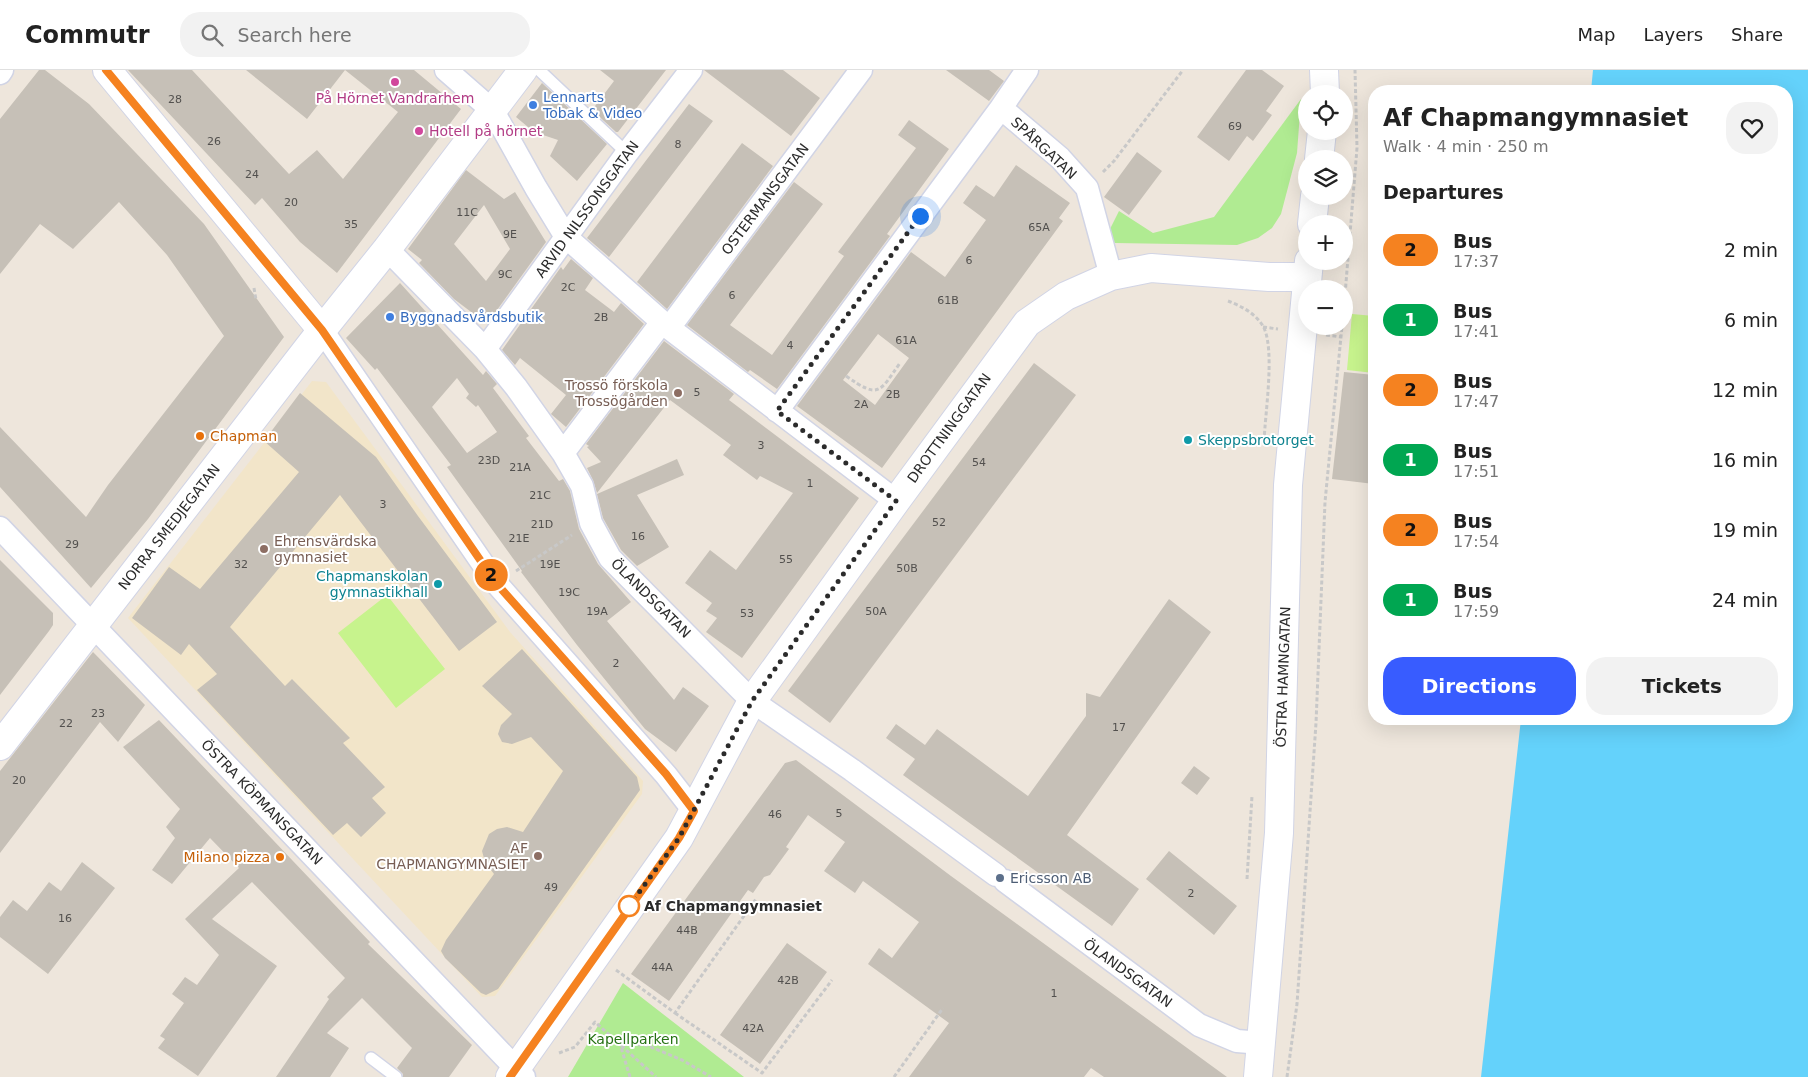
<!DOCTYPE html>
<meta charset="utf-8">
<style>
body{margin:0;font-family:"DejaVu Sans",sans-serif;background:#f2f2f2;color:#222;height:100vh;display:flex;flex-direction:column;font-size:19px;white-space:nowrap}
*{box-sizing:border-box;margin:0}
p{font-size:16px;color:#767676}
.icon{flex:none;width:28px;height:28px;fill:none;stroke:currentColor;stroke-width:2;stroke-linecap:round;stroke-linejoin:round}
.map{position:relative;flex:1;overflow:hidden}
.details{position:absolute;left:1368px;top:15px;width:425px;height:640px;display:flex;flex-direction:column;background:#fff;border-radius:20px;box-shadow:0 5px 20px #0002}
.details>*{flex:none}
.badge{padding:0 10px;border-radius:16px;font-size:18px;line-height:32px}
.buttons{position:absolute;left:1298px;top:15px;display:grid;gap:10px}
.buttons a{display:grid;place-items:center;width:55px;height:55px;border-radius:50%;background:#fff;box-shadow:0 5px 20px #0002;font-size:25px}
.you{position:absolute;width:25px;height:25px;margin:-12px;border:4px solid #fff;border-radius:50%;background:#1a73e8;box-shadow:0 0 0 8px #1a73e833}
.map>.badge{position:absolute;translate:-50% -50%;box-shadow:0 0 0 2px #fff}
h2{padding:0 15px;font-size:19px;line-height:45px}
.round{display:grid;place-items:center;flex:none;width:52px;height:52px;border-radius:20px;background:#f2f2f2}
.overview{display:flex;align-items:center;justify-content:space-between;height:85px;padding:0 15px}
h1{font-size:24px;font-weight:800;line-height:38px}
.button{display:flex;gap:10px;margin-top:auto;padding:10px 15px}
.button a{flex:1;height:58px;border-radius:20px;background:#385cff;color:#fff;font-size:20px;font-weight:800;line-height:58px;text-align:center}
.button a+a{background:#f2f2f2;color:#222}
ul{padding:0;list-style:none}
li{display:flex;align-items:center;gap:15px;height:70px;padding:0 15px}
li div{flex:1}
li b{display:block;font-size:19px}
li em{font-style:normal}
li .badge{min-width:55px;font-weight:700;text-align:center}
header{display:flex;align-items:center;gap:30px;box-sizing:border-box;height:70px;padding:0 25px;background:#fff;border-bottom:1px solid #e0e0e0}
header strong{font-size:24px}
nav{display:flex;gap:28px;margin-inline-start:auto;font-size:18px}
.search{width:350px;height:45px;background:#f2f2f2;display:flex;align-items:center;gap:12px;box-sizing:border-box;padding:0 18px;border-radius:20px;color:#767676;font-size:19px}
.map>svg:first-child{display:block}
.education{fill:#f2e5c9}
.green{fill:#b0eb92}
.pitch{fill:#c7f38d}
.water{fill:#64d2fb}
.building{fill:#c6c0b7;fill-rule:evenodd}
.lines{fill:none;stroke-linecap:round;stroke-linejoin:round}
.lane-casing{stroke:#d1d4e5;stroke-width:14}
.street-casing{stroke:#d1d4e5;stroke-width:25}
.secondary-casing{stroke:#d1d4e5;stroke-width:30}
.path{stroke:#c8c8c8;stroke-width:3;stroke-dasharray:4 2.5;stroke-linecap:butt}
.lane{stroke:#fff;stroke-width:11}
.street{stroke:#fff;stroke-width:22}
.secondary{stroke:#fff;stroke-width:28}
.line-casing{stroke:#fff;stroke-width:11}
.line{stroke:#f58220;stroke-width:8}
.walk{stroke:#2b2b2b;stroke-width:5;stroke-dasharray:0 9}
.hotel-dot{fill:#d1479c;stroke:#fff;stroke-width:2}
.shop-dot{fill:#3f7fe0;stroke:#fff;stroke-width:2}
.education-dot{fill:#8d6e63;stroke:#fff;stroke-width:2}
.food-dot{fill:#e8710a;stroke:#fff;stroke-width:2}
.culture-dot{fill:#0f9aa8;stroke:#fff;stroke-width:2}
.service-dot{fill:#5c6f8a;stroke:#fff;stroke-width:2}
.stop-dot{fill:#fff;stroke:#f58220;stroke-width:2.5}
.labels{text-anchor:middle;stroke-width:4;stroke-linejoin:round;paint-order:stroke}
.number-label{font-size:11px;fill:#52504e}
.shop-label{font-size:14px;fill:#366cbe;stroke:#fff;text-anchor:start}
.hotel-label{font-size:14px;fill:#b23c85;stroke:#fff}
.street-label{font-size:14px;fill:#2b2b2b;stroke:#fff}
.education-label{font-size:14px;fill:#785e54;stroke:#fff;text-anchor:end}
.food-label{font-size:14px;fill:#c56008;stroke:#fff;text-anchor:start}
.culture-label{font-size:14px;fill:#0d838f;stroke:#fff;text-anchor:start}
.service-label{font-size:14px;fill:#4e5e75;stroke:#fff;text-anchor:start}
.stop-label{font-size:14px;font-weight:bold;fill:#2b2b2b;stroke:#fff;text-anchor:start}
.park-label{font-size:14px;fill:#257112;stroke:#fff}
</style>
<header>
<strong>Commutr</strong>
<div class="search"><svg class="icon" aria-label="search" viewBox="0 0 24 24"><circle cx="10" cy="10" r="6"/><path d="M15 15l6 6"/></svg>Search here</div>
<nav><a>Map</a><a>Layers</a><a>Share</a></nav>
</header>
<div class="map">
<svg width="1808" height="1007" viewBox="0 0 1808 1007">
<rect width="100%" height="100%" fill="#eee6dc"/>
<!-- education -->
<path class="education" d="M312,311L326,312L510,562L643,711L642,724L495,926L482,927L128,548Z"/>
<!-- green -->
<path class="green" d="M1301,29L1297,83L1281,144L1272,158L1258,168L1237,175L1115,173L1106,167L1119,141L1153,163L1214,147Z
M623,913L744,1007H568Z"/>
<!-- pitch -->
<path class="pitch" d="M1352,244L1374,246V303L1347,300Z
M387,525L445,599L396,638L338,563Z"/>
<!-- water -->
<path class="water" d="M1593,0H1808V1007H1481L1521,649H1786V21H1591Z"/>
<!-- building -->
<path class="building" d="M39,0H45L89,34L204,154L284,267L148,449L91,518L0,417V357L86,447L108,415L224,266L167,185L119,132L73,179L40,154L0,204V49Z
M128,0H192L289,104L317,80L343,109L398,42L345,0L307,49L246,0H414L461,39L337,203L300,172L262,128L255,135Z
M600,0H666L618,62H616L592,40L614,11Z
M704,0H783L820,28L791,66Z
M946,0H989L1004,11L989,31Z
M1246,0H1262L1284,16L1266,41L1272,45L1253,71L1247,66L1229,91L1197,67Z
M542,13L607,74L577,111L550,86L558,70L534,62L516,47Z
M689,34L713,51L609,187L587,168Z
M909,50L949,79L887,164L890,166L777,319L750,300L748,302L687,255L794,112L823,134L730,255L772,285L844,186L838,182L916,78L898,65Z
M742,73L773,96L667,239L637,212Z
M1137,82L1162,101L1129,145L1104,127Z
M1016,95L1070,133L1059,148L1063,151L882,398L797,336L911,182L945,207L986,150L963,133L976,115L994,127ZM878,264L909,288L875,335L843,310Z
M466,100L504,129L515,122L546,172L487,254L454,229L419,193L422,190L408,179ZM484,135L510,179L486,211L454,174Z
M571,189L593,208L585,220L614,242L621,233L644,254L566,357L551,344L566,325L520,288L515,295L502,280L561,197L563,200Z
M400,213L483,305L486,301L497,314L493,318L529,366L526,368L559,411L563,409L570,421L579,459L598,494L631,532L607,551L674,630L683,617L709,636L676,682L645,659L577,575L521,502L522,501L447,397L451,395L377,298L375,300L346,268ZM457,308L469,324L466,328L476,337L478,335L497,362L467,383L432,337Z
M664,271L734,324L729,330L859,428L742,588L706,562L717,548L706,541L712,533L685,513L710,480L736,500L793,423L760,406L757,410L723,385L731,375L670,330L597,423L593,410L587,398L601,392L587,377L589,376L586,374Z
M1034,293L1076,325L830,653L788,621Z
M1344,302L1374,305V414L1332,409Z
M300,323L376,387L418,446L497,552L459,581L340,425L230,557L285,616L292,609L350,668L343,673L385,717L372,728L386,743L361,767L347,753L333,765L197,620L217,604L189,574L181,585L132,548L169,497L200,519L299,402L264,371Z
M677,389L684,405L637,425L669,477L637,496L621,480L603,448L597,424Z
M0,490L53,543V555L49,561L0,625Z
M1169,529L1211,562L1067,765L1139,819L1112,856L903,705L915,689L886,668L896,654L925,675L937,659L1028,726L1086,646V623L1100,627Z
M522,579L637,707L640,720L498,919L486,925L481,923L445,888L441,881L446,870L494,804L485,792L482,781L489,764L497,759L507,757L523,762L563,701L531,667L512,674L502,672L498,664L501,655L512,644L482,616Z
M93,582L145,635L118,672L100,652L0,783V701Z
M159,650L370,872L368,874L472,975L449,1007H403V1004L397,998L412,978L362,928L327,963L349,978L330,1007H276L329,929L327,927L345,908L252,812L212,849L277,896L198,1006L158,978L165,969L160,966L184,933L172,924L185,907L197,915L219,885L185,849L239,798L210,768L172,814L152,800L175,768L166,757L180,739L123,677Z
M796,690L951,806L1227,1007H1104L1091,998L1084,1007H909L949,953L868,894L879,878L892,888L919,852L863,811L855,823L824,801L845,772L808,745L786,777L789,779L770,805L764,807L753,823L748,820L669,931L631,904L785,693Z
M1194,696L1210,708L1197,725L1181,713Z
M1169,781L1237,836L1214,865L1146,809Z
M82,792L115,818L48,904L0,867V847L13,830L27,841L49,812L61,821Z
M787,873L827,902L760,994L720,965Z"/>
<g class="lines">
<defs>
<path id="lane" d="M539,0L627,83
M371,988L396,1007"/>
<path id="street" d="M446,0L493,41L536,118L566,167L669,258L896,431
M0,3L2,0
M1001,38L1060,88L1087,118L1111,206
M387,179L485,279L516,317L563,383L582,416L591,453L610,488L752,631L852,700L996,805
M669,258L861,0
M322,260L496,513L666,705L694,741
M485,279L627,83L691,0
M777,341L1001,38L1027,0
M563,383L662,252
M0,458L524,1007
M1005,811L1199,955L1237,971L1262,973"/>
<path id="secondary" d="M107,0L322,260
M1324,0L1325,24
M1319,89L1322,61
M1312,154L1315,126
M0,676L322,260L387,179L523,0
M510,1007L679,768L752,631L896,431L1027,253L1066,226L1111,206L1151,198L1269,207H1307
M1258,1007L1279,763L1288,415L1309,191"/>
</defs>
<!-- lane casing -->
<use href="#lane" class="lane-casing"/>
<!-- street casing -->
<use href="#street" class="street-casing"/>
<!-- secondary casing -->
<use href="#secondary" class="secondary-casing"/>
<!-- path -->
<path class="path" d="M1103,102L1114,91L1183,0
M254,218L256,230
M1228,231C1241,236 1257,244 1264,258C1275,282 1265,344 1264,372
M1344,237L1357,78L1355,0
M1263,257L1278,259
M1326,265L1341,267
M846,306C879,329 879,323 900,293
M516,501L572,465
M1247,809L1252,726
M616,900L675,943L756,829
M675,943L762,1003L832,910
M559,983L575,977L595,952L656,1007
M630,1007L620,974L646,975L682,990L711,1007
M894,1007L943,938
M1287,1007L1297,934L1316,653L1325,432L1342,256"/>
<!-- lane -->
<use href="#lane" class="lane"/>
<!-- street -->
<use href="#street" class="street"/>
<!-- secondary -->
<use href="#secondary" class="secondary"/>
</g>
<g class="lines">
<defs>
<path id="line" d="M106,0L322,260L496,513L666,704L694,741L679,768L510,1007"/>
</defs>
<!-- line casing -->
<use href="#line" class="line-casing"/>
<!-- line -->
<use href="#line" class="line"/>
<!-- walk -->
<path class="walk" d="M629,836L679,768L752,631L896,431L777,341L920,146"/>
</g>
<!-- markers -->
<g class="hotel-dot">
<circle cx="395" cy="12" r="5"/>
<circle cx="419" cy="61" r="5"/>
</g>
<g class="shop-dot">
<circle cx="533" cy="35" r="5"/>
<circle cx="390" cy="247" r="5"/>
</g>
<g class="education-dot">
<circle cx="678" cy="323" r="5"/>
<circle cx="264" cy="479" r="5"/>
<circle cx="538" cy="786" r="5"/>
</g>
<g class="food-dot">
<circle cx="200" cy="366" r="5"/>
<circle cx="280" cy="787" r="5"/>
</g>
<g class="culture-dot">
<circle cx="1188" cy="370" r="5"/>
<circle cx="438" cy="514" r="5"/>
</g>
<circle class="service-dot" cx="1000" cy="808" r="5"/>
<circle class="stop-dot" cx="629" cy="836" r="10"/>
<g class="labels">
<!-- number labels -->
<g class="number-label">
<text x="175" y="33">28</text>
<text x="1235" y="60">69</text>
<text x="214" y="75">26</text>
<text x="678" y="78">8</text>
<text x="252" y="108">24</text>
<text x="291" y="136">20</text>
<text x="467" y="146">11C</text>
<text x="351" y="158">35</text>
<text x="1039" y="161">65A</text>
<text x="510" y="168">9E</text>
<text x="969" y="194">6</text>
<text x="505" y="208">9C</text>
<text x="568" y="221">2C</text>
<text x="732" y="229">6</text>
<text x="948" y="234">61B</text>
<text x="601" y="251">2B</text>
<text x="906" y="274">61A</text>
<text x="790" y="279">4</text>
<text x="697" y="326">5</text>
<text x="893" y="328">2B</text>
<text x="861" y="338">2A</text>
<text x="761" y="379">3</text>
<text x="489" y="394">23D</text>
<text x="979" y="396">54</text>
<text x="520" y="401">21A</text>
<text x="810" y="417">1</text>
<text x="540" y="429">21C</text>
<text x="383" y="438">3</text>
<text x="939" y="456">52</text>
<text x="542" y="458">21D</text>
<text x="638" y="470">16</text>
<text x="519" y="472">21E</text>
<text x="72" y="478">29</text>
<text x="786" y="493">55</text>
<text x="241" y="498">32</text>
<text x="550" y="498">19E</text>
<text x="907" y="502">50B</text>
<text x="569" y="526">19C</text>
<text x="597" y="545">19A</text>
<text x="876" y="545">50A</text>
<text x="747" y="547">53</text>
<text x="616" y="597">2</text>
<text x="98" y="647">23</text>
<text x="66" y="657">22</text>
<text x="1119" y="661">17</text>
<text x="19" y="714">20</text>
<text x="839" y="747">5</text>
<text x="775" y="748">46</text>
<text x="551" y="821">49</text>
<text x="1191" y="827">2</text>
<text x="65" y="852">16</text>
<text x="687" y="864">44B</text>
<text x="662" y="901">44A</text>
<text x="788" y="914">42B</text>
<text x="1054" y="927">1</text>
<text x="753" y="962">42A</text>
</g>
<!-- shop labels -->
<g class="shop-label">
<text x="543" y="32">Lennarts<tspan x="543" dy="16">Tobak &amp; Video</tspan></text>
<text x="400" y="252">Byggnadsvårdsbutik</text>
</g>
<!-- hotel labels -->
<g class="hotel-label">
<text x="395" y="33">På Hörnet Vandrarhem</text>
<text x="429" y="66" text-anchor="start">Hotell på hörnet</text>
</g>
<!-- street labels -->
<g class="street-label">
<text transform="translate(1044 78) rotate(43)" y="5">SPÅRGATAN</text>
<text transform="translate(765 129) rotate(-53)" y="5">OSTERMANSGATAN</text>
<text transform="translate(587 139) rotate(-54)" y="5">ARVID NILSSONSGATAN</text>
<text transform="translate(949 358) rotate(-54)" y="5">DROTTNINGGATAN</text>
<text transform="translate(169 457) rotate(-52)" y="5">NORRA SMEDJEGATAN</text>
<text transform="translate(651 528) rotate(45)" y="5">ÖLANDSGATAN</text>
<text transform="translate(1283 607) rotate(-88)" y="5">ÖSTRA HAMNGATAN</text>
<text transform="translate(262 732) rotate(46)" y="5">ÖSTRA KÖPMANSGATAN</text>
<text transform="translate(1128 903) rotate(36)" y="5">ÖLANDSGATAN</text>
</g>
<!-- education labels -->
<g class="education-label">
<text x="668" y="320">Trossö förskola<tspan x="668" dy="16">Trossögården</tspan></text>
<text x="274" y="476" text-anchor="start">Ehrensvärdska<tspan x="274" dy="16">gymnasiet</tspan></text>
<text x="528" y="783">AF<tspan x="528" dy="16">CHAPMANGYMNASIET</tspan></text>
</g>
<!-- food labels -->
<g class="food-label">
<text x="210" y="371">Chapman</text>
<text x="270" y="792" text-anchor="end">Milano pizza</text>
</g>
<!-- culture labels -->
<g class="culture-label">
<text x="1198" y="375">Skeppsbrotorget</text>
<text x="428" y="511" text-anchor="end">Chapmanskolan<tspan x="428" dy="16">gymnastikhall</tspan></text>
</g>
<!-- service labels -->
<g class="service-label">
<text x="1010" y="813">Ericsson AB</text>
</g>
<!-- stop labels -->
<g class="stop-label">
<text x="644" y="841">Af Chapmangymnasiet</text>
</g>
<!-- park labels -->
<g class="park-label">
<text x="633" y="974">Kapellparken</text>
</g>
</g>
</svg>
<div class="buttons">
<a><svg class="icon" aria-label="locate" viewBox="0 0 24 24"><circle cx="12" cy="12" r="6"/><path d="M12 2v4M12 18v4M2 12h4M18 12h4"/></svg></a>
<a><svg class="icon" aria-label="layers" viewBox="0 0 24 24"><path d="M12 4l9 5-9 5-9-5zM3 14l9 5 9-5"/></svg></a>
<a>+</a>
<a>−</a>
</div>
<div class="you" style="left:920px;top:146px"></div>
<b class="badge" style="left:491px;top:505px;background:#f58220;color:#111">2</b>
<section class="details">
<div class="overview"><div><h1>Af Chapmangymnasiet</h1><p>Walk · 4 min · 250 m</p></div><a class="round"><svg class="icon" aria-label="heart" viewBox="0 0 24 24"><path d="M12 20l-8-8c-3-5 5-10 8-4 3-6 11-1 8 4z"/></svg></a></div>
<h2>Departures</h2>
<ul>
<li><span class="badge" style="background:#f58220;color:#111">2</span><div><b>Bus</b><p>17:37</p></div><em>2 min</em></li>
<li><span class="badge" style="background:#00a651;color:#fff">1</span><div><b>Bus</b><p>17:41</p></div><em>6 min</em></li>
<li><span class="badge" style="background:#f58220;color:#111">2</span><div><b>Bus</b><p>17:47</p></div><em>12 min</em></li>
<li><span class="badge" style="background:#00a651;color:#fff">1</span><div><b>Bus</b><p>17:51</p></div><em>16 min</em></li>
<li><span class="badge" style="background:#f58220;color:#111">2</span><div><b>Bus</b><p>17:54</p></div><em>19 min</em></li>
<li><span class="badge" style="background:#00a651;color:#fff">1</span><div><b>Bus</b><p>17:59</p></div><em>24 min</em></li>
</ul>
<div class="button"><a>Directions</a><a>Tickets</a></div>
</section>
</div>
